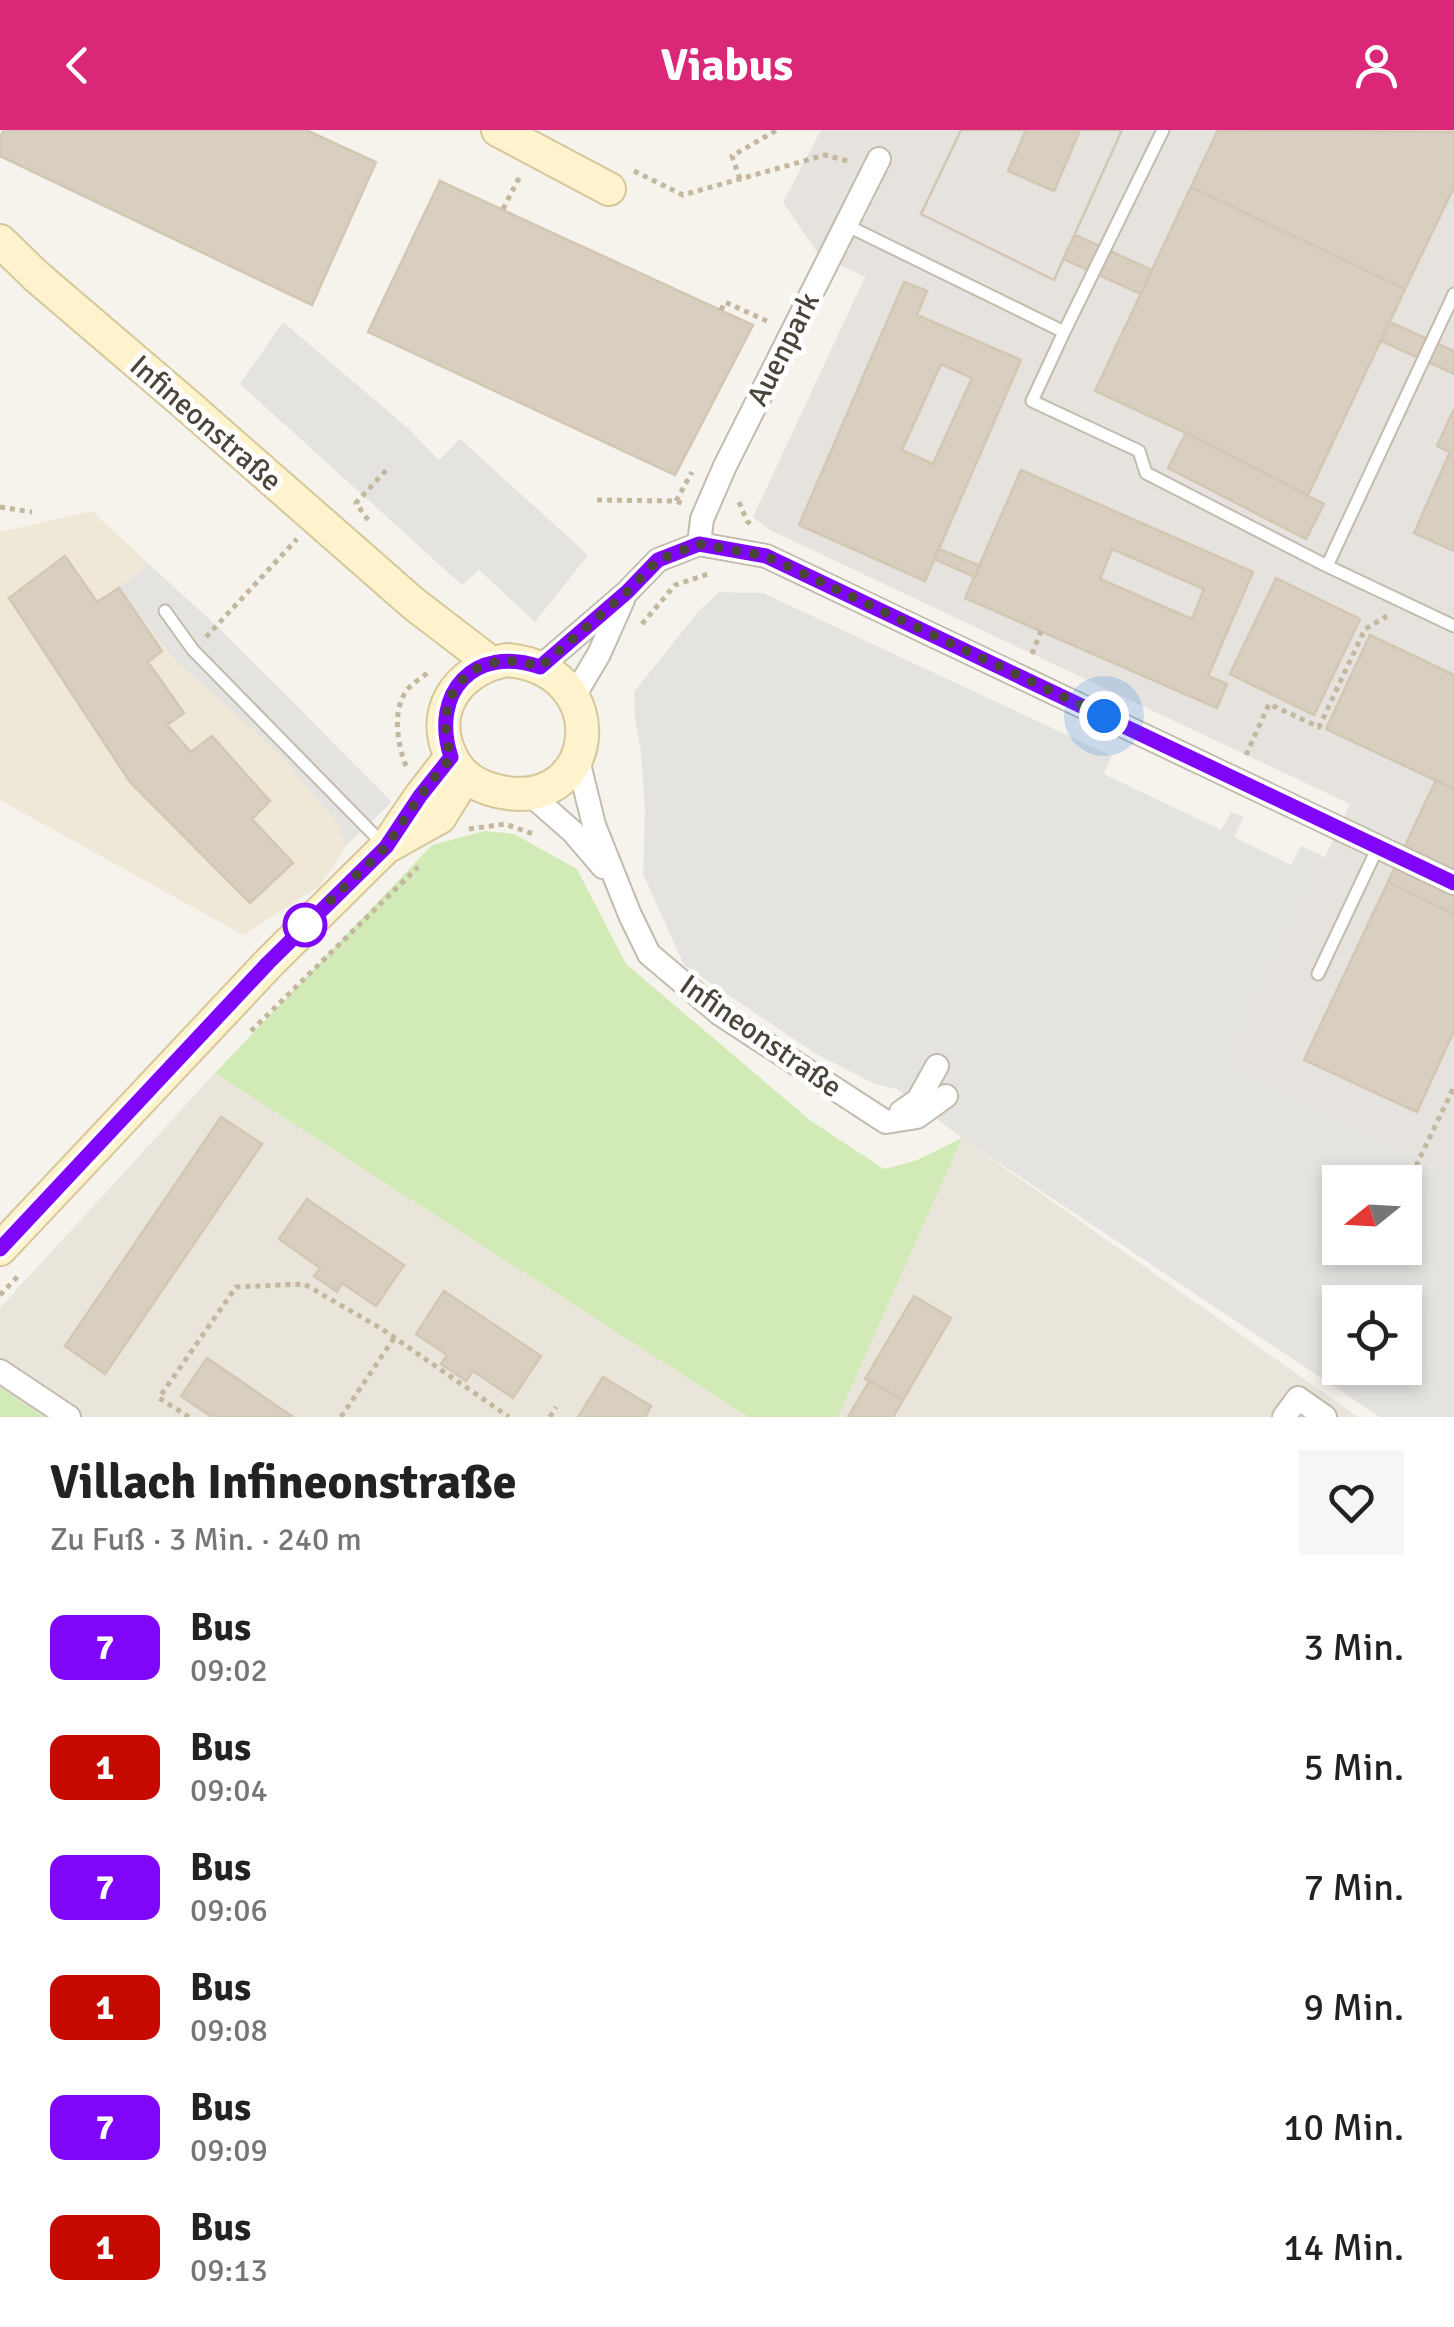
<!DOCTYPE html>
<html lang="de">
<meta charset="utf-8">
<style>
body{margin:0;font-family:Signika,sans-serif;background:#f6f6f6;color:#222;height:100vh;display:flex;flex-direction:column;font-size:38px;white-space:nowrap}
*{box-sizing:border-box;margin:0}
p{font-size:32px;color:#767676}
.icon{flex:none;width:55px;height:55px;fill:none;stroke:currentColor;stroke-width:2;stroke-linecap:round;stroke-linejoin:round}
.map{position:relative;height:1287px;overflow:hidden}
.details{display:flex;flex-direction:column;background:#fff;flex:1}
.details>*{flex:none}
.badge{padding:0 20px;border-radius:15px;font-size:35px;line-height:65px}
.needle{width:65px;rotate:252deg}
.controls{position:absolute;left:1322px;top:1035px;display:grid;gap:20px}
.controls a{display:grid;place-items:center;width:100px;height:100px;border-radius:0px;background:#fff;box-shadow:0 5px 15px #0003;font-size:50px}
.you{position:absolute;width:50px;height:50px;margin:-25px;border:8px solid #fff;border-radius:50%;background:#1a73e8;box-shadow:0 0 0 15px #1a73e833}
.map>.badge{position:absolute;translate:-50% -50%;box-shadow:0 0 0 5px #fff}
.round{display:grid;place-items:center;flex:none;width:105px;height:105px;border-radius:0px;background:#f6f6f6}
.summary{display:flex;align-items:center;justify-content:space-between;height:170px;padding:0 50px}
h1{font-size:48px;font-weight:700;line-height:75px}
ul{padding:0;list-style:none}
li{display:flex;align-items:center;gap:30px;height:120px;padding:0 50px}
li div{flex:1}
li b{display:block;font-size:38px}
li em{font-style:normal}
li .badge{min-width:110px;font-weight:700;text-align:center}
header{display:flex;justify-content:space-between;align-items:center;height:130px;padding:0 50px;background:#db2777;color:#fff;font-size:45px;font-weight:700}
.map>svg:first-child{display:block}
.residential{fill:#eae5da}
.industrial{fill:#e6e2dd}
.education{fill:#efe8d6}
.green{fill:#d2eab5}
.parking{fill:#e5e3e0;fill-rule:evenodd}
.building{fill:#d8cfc1;stroke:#d3c7b4;stroke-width:2.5;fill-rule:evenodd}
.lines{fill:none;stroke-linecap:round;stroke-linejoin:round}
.lane-casing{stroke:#c2bbae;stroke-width:15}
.street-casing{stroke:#c2bbae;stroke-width:26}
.secondary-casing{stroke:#d6c79b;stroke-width:36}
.path{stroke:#c4b79f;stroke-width:5;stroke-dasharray:5 5;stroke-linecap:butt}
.lane{stroke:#fff;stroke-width:11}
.street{stroke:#fff;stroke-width:22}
.secondary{stroke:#fff3cd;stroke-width:32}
.line-casing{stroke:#fff;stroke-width:22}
.line{stroke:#7f06f9;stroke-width:15}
.walk{stroke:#4b4439;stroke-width:10;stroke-dasharray:0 18}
.stop-dot{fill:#fff;stroke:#7f06f9;stroke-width:5}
.labels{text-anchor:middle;stroke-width:10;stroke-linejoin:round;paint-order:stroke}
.street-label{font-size:30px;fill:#4b4439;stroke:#fff}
</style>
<header><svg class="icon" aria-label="back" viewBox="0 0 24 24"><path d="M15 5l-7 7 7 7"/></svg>Viabus<svg class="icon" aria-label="person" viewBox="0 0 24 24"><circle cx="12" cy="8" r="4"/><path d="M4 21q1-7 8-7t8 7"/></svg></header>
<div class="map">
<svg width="1454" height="1287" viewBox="0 0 1454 1287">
<rect width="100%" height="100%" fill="#f6f3ec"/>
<!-- residential -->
<path class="residential" d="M215,943L748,1287H44L0,1257V1178Z
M962,1008L1358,1287H838Z"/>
<!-- industrial -->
<path class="industrial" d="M821,0H1454V1046L1225,937L1350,674L770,400L753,387L865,147L818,124L783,72Z"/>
<!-- education -->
<path class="education" d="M92,381L149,434L120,458L174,529L278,623L338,694L346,716L320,756L243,805L0,670V402Z"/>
<!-- green -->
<path class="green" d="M484,701L514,704L577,739L626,834L811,991L884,1039L915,1031L962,1008L838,1287H748L215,943L432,715Z
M0,1257L44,1287H0Z"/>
<!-- parking -->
<path class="parking" d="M283,192L409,299L439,330L460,309L588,425L535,492L479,440L462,455L240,254Z
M149,434L222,501L392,672L346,716L338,694L278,623L174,529L119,458Z
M719,462L763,463L1112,626L1104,644L1221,700L1231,682L1244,687L1234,707L1291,735L1301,716L1325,727L1226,937L1454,1046V1287H1380L962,1008L897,959L875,954L816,924L684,835L643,744L645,679L641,621L635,588L634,562L698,482ZM1340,1052H1405V1118H1340ZM1340,1172H1405V1238H1340Z"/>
<!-- building -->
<path class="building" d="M4,0H306L376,32L312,175L0,26V7Z
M961,0H1026L1008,41L1054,61L1080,0H1122L1054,150L921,84Z
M961,0H1122L1054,150L921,84Z
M1218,0L1454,2V57L1405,159L1191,57Z
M440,51L753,195L675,345L368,202Z
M1191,57L1405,159L1308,365L1186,303L1095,261Z
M1075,105L1152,140L1141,164L1063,129Z
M904,152L927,161L917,185L1021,230L925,451L799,395ZM941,234L972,248L933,334L902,320Z
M1390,192L1454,221V244L1381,211Z
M1454,279V421L1414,403L1450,322L1437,316Z
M1186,303L1324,374L1306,409L1168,338Z
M1021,340L1253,442L1208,546L1227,554L1217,578L965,468ZM1112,419L1204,459L1192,489L1100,449Z
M939,419L980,436L975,447L934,429Z
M65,426L97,472L119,458L162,521L148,532L184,583L167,595L191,622L212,606L270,671L252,689L293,733L250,773L130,652L9,468Z
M1276,448L1360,489L1314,585L1230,544Z
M1370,505L1454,545V659L1326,599Z
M1436,650L1454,659V784L1388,752Z
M1388,752L1454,784V901L1417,982L1304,930Z
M221,987L262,1014L105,1244L65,1216Z
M307,1069L404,1135L376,1176L342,1153L337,1162L314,1146L320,1138L279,1109Z
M444,1161L541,1226L513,1268L473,1241L466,1251L441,1234L447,1225L416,1204Z
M914,1166L951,1188L903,1270L865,1249Z
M207,1228L293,1287H212L181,1266Z
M603,1247L651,1276L645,1287H578Z
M870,1250L903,1270L893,1287H848Z"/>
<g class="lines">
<defs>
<path id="lane" d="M846,95L1064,202L1032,271L1139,321L1146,343L1327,436L1454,496
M1064,202L1163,0
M1327,436L1454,164
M165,481L193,520L383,714
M1318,844L1378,717"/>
<path id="street" d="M699,414L702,389L725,336L879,29
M540,537L627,462L658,430L699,414L766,426L1454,753
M574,566L599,524L623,470
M578,630L594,695L630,785L649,824L720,884L886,992L917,987L946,966
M532,666L573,702L603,737
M901,982L918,970L937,936
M0,1241L69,1287
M1284,1287L1298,1268L1325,1287"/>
<path id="secondary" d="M498,0L609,59
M0,111L36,146L188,276L414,474L491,533
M507,530C618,540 599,686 497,661C480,657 463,648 454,632C426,584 457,539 507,530Z
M390,715L440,687L465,646
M0,1119L269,833L386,717L420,667L451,627"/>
</defs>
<!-- lane casing -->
<use href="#lane" class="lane-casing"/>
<!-- street casing -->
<use href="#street" class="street-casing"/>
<!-- secondary casing -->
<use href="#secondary" class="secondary-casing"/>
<!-- path -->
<path class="path" d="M634,41L683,65L825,25L852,32
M740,49L732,26L777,0
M503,79L520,46
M721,180L725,172L767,191L766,193
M597,370L676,371L684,374
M676,371L692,342
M739,372L747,391L753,397
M0,377L32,382
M368,390L356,373L389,337
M642,494L675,455L711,443
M206,507L297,409
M1032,524L1041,501
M1246,625L1269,574L1319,597L1365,499L1387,486
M406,636C398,615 392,584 405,563C410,554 423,547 430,541
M469,699L505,694L536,705
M251,901L418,737
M1416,1036L1453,959
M0,1165L20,1144
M189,1287L159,1268L236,1157L304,1154L382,1199L509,1287
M341,1287L394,1208
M550,1287L556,1277"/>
<!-- lane -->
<use href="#lane" class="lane"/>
<!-- street -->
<use href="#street" class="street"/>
<!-- secondary -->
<use href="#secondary" class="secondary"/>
</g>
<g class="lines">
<defs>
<path id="line" d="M0,1119L268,833L386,717L420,666L451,627C430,563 474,514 540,537L627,462L658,430L699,414L766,426L1454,753"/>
</defs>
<!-- line casing -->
<use href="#line" class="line-casing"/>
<!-- line -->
<use href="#line" class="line"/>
<!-- walk -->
<path class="walk" d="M305,795L386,717L420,666L451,627C430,563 474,514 540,537L627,462L658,430L699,414L766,426L1104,586"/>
</g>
<!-- markers -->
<circle class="stop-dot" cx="305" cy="795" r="20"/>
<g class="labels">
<!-- street labels -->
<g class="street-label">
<text transform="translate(783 219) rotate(-63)" y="10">Auenpark</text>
<text transform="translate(206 293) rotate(41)" y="10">Infineonstraße</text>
<text transform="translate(761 906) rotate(35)" y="10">Infineonstraße</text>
</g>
</g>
</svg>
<div class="controls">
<a><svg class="needle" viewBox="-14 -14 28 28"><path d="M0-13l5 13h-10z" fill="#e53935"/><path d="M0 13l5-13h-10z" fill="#767676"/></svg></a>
<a><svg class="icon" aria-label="locate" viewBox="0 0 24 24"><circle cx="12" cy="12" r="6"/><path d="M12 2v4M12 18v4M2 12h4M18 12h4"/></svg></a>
</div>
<div class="you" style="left:1104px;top:586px"></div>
</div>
<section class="details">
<div class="summary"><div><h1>Villach Infineonstraße</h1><p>Zu Fuß · 3 Min. · 240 m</p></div><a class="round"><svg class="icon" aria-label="heart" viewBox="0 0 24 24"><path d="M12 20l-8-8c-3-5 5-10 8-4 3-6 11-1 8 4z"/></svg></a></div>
<ul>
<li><span class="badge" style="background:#7f06f9;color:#fff">7</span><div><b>Bus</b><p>09:02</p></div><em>3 Min.</em></li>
<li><span class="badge" style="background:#c70a00;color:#fff">1</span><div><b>Bus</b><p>09:04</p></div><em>5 Min.</em></li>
<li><span class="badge" style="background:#7f06f9;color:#fff">7</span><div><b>Bus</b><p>09:06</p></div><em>7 Min.</em></li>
<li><span class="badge" style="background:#c70a00;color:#fff">1</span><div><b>Bus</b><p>09:08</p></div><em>9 Min.</em></li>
<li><span class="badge" style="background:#7f06f9;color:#fff">7</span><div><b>Bus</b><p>09:09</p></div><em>10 Min.</em></li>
<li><span class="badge" style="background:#c70a00;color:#fff">1</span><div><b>Bus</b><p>09:13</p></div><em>14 Min.</em></li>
</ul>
</section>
